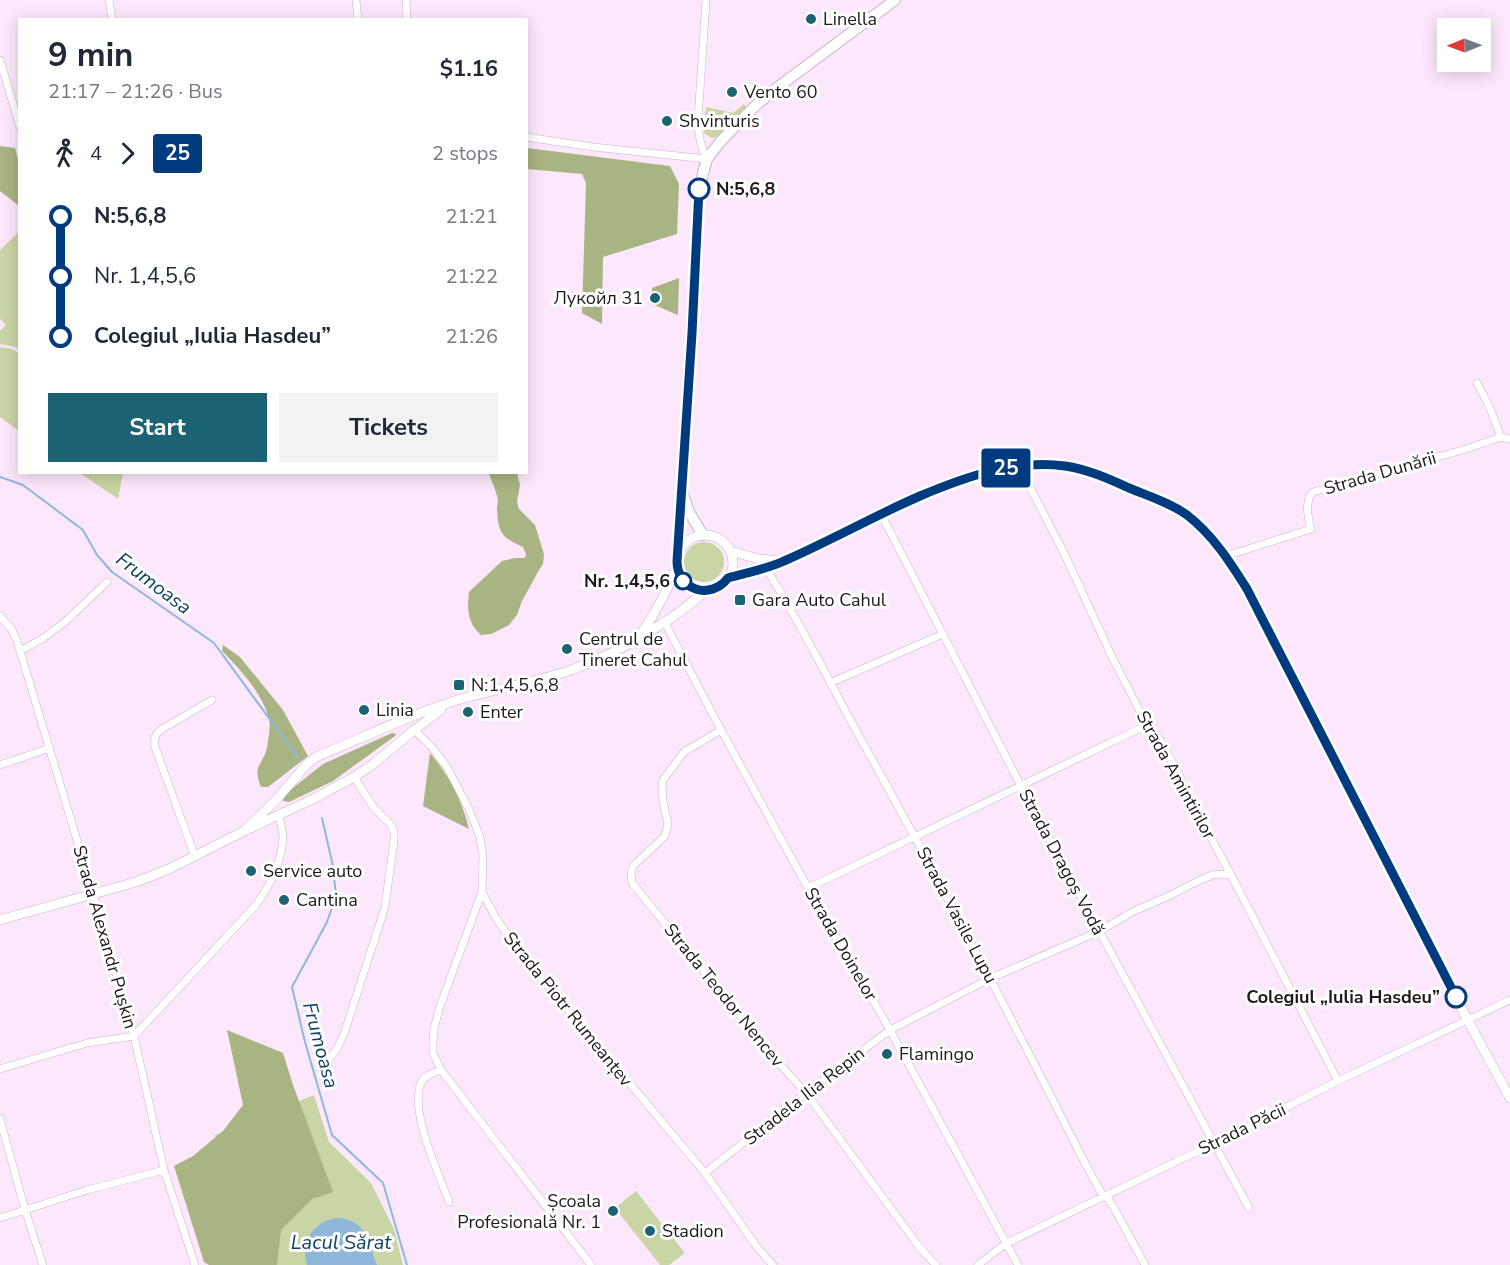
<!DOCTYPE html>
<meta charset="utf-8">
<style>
body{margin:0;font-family:"Nunito Sans",sans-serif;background:#f2f2f3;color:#1f2937;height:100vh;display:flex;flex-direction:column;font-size:22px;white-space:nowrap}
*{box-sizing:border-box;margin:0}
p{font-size:20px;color:#747a83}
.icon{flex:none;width:33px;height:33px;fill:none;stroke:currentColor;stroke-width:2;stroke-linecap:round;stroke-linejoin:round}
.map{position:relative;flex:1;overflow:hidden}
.sheet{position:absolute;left:18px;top:18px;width:510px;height:456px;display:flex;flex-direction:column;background:#fff;border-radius:0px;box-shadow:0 3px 15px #0003}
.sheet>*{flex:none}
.badge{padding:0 12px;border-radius:4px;font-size:21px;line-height:39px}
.needle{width:39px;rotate:269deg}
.buttons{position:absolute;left:1437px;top:18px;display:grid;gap:12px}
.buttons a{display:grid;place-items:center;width:54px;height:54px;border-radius:0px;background:#fff;box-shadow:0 3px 15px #0003;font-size:30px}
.map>.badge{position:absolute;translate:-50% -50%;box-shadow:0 0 0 3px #fff}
.legs{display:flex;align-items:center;gap:9px;height:66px;padding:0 30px;font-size:20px}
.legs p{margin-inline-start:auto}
.summary{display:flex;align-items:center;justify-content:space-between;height:102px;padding:0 30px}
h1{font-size:33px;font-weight:700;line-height:45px}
.primary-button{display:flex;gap:12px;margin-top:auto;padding:12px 30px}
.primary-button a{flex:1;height:69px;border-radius:0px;background:#1b6372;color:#fff;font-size:24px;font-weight:700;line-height:69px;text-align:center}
.primary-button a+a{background:#f2f2f3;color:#1f2937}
ul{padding:0 30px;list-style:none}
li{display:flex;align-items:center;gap:21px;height:60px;font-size:22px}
li i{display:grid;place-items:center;width:9px;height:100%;margin:0 8px;background:currentColor}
li i::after{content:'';width:15px;height:15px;margin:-8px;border:4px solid;border-radius:50%;background:#fff}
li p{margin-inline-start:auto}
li:first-child i{background:linear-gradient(#0000 50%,currentColor 0)}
li:last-child i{background:linear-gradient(currentColor 50%,#0000 0)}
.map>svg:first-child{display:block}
.green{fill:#cad5a5}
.forest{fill:#a9b483}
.water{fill:#8eb7db}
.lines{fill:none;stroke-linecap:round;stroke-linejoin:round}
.stream{stroke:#8eb7db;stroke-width:2}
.minor-casing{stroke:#ccb2cb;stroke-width:8}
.secondary-casing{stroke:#ccb2cb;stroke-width:10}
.primary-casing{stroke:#ccb2cb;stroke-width:12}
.minor{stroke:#fff;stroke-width:7}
.secondary{stroke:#fff;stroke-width:9}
.primary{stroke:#fff;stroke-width:10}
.line-1-casing{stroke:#fff;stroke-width:14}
.line-1{stroke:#003b80;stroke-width:9}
.poi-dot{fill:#1b6372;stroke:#fff;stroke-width:2}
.stop-1-dot{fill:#fff;stroke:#003b80;stroke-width:3}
.labels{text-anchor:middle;stroke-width:6;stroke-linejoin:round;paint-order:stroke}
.poi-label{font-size:18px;fill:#201720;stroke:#fff;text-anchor:start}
.stop-label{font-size:18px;font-weight:bold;fill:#201720;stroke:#fff;text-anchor:end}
.street-label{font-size:18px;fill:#201720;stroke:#fff}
.water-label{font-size:20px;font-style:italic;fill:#104063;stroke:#fff}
</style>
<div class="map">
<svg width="1510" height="1265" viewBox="0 0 1510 1265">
<rect width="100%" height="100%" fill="#fde7fc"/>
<!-- green -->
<path class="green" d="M744,104L747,108L718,136L712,138L705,134L704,131L706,107L733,113Z
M19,232V349L16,347L0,344V331L6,325L0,319V250Z
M0,347L11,349L19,353V431L0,417Z
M80,473H123L118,499Z
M684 562a20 20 0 1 1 40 0a20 20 0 1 1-40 0Z
M314,1095L329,1142L371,1183L394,1229L403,1265H254L216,1152L215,1135Z
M636,1191L685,1253L669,1265H660L615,1208Z"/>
<!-- forest -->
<path class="forest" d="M0,146L15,148L19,163V206L0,191Z
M527,148L670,166L679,184L677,234L603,257L602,324L582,313L586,183L582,174L527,169Z
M679,278L678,315L652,304V288Z
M489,473H517L520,485L517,502L519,509L535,525L544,554L543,564L539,570L522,601L517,615L509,625L491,634L481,635C467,622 467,609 469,592L502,561L515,558H525L526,554L523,547C503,538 498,534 497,510C497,505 499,500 497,496C495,488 491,480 489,473Z
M223,645L240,657L283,710L308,756L268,787H261C252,765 262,767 267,748C268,740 271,727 269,720C264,695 239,668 222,651Z
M392,733L396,734L395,736L333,781L289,802L283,801L284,795L323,764Z
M430,753C449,775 462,800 469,829L423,806Z
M227,1030L283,1053L293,1085L333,1192L312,1199L281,1230L277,1265H209L204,1262L174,1166L193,1156L223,1131L243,1105Z"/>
<!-- water -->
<path class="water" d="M338,1218C367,1220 368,1243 377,1265H307C300,1242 314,1220 338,1218Z"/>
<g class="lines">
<!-- stream -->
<path class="stream" d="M0,477L23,485L83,530L97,555L112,572L214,643L298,758
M322,818L333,866L336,897L327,922L292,987L305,1042L332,1135L383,1183L407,1265"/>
<defs>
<path id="minor" d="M109,0L112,20
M356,0L358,20
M406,0L407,20
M706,0L698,120C698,135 700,146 707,159
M0,60L20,127
M526,137L593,147L707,159
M1477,383L1489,406L1501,437L1510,439
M1019,466L1064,553L1113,659L1147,725L1161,741L1177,771L1195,808L1231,875L1338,1081
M881,514L1021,786L1249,1208
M1226,556L1311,529C1308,518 1304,501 1313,492L1466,449L1501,437
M765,567C800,621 827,678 858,734C938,877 1014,1023 1088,1169L1103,1196L1108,1199L1113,1206L1145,1265
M0,616L12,630L17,641L93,893L134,1036L164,1170L195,1265
M665,623L721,730L808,888L890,1030L1018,1265
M20,651L42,639L66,621L107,582
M830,683L943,634
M414,730L432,747L447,767L469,809L480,837L483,855L482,892L495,916L515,947L705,1173L757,1247L773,1265
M721,730L684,752L663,780L662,785L663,801L668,824L665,836L633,866L631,873L632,883L777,1061L806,1093L920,1248L936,1265
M0,765L50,748
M195,857L155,747C154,738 154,735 162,729L212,700
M808,888L1147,725
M482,892L439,1009L434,1029L433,1043V1053L441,1070L591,1265
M318,1067C334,1056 338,1049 345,1031L385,907L394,840V832L391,825L374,808L354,777
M0,1069L87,1043L134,1036L256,905C270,886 281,863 283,838C283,831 280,822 279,815
M441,1070C433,1073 425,1075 421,1083C409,1111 439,1174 449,1202
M0,1119L25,1210L43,1265
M705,1173L806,1093L890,1030L991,978L1100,931L1134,911L1171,895L1196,882L1212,875L1222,874L1231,875
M0,1218L87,1190L164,1170
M978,1265L1005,1244L1215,1143L1338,1081L1510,1000"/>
<path id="secondary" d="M677 563a28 28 0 1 1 56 0a28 28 0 1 1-56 0Z
M730,551L759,559L777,561
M728,578C746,573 767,569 784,561C867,524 971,453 1065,466C1087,469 1109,479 1129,488C1148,496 1171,503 1187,515C1213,535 1229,562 1247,589L1438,961L1467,1019L1510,1098
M641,634C656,612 668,590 677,565
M244,831L275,801L308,763L316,757C365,737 413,713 464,698C501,688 538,682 574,669C606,657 635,642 663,623C679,614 693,601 707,590
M0,920L136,882L169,869L244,831L313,799L354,777L372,765L414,730L441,710"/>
<path id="primary" d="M683,494L689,512L703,535
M678,554L695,266L698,201L703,173L707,159L720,142L754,107L778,87L895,0"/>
</defs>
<!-- minor casing -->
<use href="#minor" class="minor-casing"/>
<!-- secondary casing -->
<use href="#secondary" class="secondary-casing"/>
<!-- primary casing -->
<use href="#primary" class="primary-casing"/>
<!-- minor -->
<use href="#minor" class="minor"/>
<!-- secondary -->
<use href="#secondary" class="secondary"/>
<!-- primary -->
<use href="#primary" class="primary"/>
</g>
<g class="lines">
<defs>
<path id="line-1" d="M699,189L692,333L677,561C677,590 710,601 728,578C746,573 767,569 784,561C830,541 874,516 920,496C965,477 1015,459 1065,466C1087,469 1109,479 1129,488C1148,496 1171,503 1187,515C1213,535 1230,562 1247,589L1456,997"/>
</defs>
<!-- line-1 casing -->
<use href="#line-1" class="line-1-casing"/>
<!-- line-1 -->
<use href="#line-1" class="line-1"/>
</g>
<!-- markers -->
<g class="poi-dot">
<circle cx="811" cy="19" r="6"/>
<circle cx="732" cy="92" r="6"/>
<circle cx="667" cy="121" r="6"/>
<circle cx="655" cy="298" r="6"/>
<rect x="734" y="594" width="12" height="12" rx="3"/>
<circle cx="567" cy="649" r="6"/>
<rect x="453" y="679" width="12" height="12" rx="3"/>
<circle cx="364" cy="710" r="6"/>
<circle cx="468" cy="712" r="6"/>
<circle cx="251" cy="871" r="6"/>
<circle cx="284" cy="900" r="6"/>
<circle cx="887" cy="1054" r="6"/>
<circle cx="613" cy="1211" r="6"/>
<circle cx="650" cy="1231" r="6"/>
</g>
<g class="stop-1-dot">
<circle cx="699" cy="189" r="10"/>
<circle cx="683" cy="581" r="8"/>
<circle cx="1456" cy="997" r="10"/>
</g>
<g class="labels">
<!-- poi labels -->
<g class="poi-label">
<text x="823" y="25">Linella</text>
<text x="744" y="98">Vento 60</text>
<text x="679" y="127">Shvinturis</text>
<text x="643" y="304" text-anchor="end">Лукойл 31</text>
<text x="752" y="606">Gara Auto Cahul</text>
<text x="579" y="645">Centrul de<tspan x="579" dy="21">Tineret Cahul</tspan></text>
<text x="471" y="691">N:1,4,5,6,8</text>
<text x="376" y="716">Linia</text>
<text x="480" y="718">Enter</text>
<text x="263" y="877">Service auto</text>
<text x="296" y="906">Cantina</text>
<text x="899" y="1060">Flamingo</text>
<text x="601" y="1207" text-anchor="end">Școala<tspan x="601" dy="21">Profesională Nr. 1</tspan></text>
<text x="662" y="1237">Stadion</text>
</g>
<!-- stop labels -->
<g class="stop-label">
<text x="716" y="195" text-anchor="start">N:5,6,8</text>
<text x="670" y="587">Nr. 1,4,5,6</text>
<text x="1440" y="1003">Colegiul „Iulia Hasdeu”</text>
</g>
<!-- street labels -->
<g class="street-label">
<text transform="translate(1380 473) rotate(-16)" y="6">Strada Dunării</text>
<text transform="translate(1176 775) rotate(61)" y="6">Strada Amintirilor</text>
<text transform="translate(1062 862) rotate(62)" y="6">Strada Dragoș Vodă</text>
<text transform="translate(957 915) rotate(62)" y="6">Strada Vasile Lupu</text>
<text transform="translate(105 937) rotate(74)" y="6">Strada Alexandr Pușkin</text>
<text transform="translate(841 944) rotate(60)" y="6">Strada Doinelor</text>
<text transform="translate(724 995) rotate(51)" y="6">Strada Teodor Nencev</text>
<text transform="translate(568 1009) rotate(51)" y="6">Strada Piotr Rumeanțev</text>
<text transform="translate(804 1096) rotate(-38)" y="6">Stradela Ilia Repin</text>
<text transform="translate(1242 1129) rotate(-26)" y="6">Strada Păcii</text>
</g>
<!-- water labels -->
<g class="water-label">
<text transform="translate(154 583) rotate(37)" y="7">Frumoasa</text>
<text transform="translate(321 1045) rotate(75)" y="7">Frumoasa</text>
<text x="341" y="1249">Lacul Sărat</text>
</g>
</g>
</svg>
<div class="buttons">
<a><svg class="needle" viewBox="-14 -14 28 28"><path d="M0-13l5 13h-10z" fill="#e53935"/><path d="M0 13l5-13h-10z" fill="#747a83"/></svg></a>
</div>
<b class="badge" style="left:1006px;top:468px;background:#003b80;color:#fff">25</b>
<section class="sheet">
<div class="summary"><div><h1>9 min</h1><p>21:17 – 21:26 · Bus</p></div><b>$1.16</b></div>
<div class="legs"><svg class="icon" aria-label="walk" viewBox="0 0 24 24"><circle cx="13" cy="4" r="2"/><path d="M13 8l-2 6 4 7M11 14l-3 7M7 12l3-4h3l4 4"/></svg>4<svg class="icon" aria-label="forward" viewBox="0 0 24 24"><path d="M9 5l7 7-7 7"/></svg><b class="badge" style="background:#003b80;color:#fff">25</b><p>2 stops</p></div>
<ul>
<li><i style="color:#003b80"></i><b>N:5,6,8</b><p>21:21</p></li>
<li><i style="color:#003b80"></i><span>Nr. 1,4,5,6</span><p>21:22</p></li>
<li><i style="color:#003b80"></i><b>Colegiul „Iulia Hasdeu”</b><p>21:26</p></li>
</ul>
<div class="primary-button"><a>Start</a><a>Tickets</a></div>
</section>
</div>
